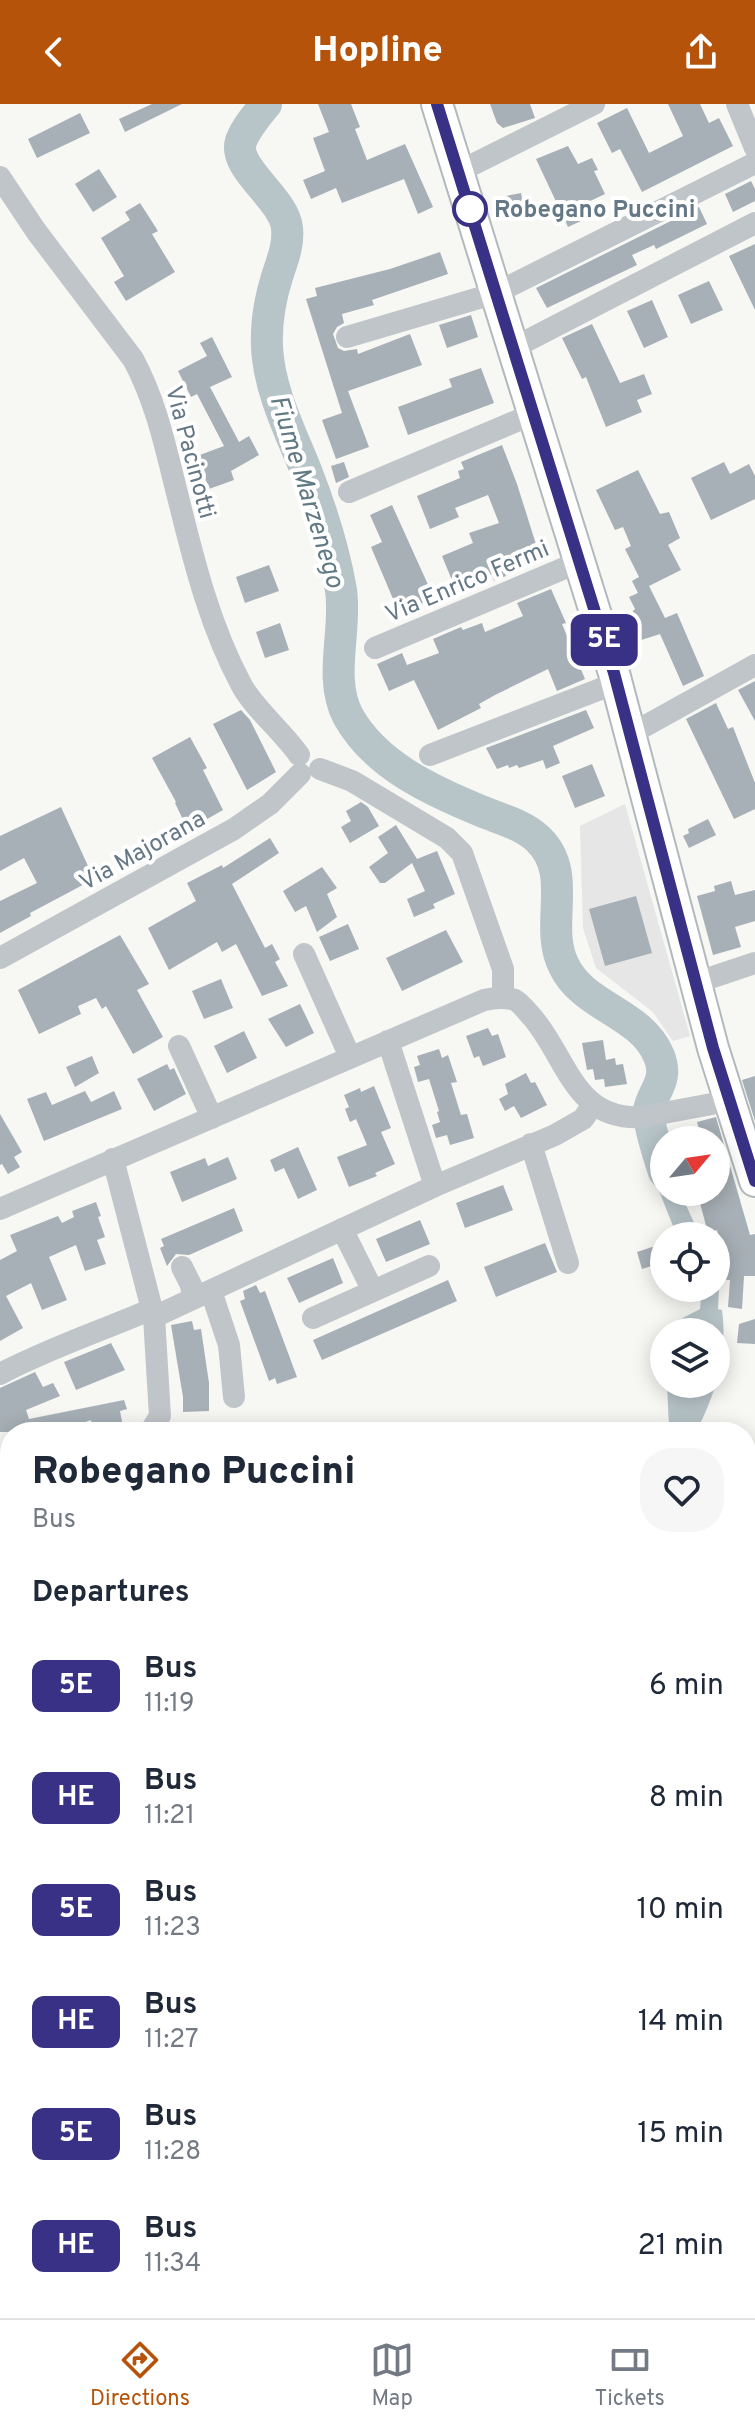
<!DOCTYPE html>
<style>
body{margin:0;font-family:Overpass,sans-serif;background:#f6f6f7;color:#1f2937;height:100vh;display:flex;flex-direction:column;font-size:30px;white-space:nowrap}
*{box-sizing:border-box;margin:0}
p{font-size:26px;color:#747a83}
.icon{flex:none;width:44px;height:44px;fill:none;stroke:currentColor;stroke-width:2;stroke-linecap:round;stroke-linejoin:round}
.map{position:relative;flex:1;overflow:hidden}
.sheet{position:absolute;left:0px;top:1318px;width:756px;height:896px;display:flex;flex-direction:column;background:#fff;border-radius:32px 32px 0 0;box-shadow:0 4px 20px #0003}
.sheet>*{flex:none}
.badge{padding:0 16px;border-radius:12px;font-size:28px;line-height:52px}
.needle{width:52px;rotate:61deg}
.fabs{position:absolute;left:650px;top:1022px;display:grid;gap:16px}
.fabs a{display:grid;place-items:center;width:80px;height:80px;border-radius:50%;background:#fff;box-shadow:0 4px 20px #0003;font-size:40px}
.map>.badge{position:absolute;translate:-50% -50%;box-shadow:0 0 0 4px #fff}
h2{padding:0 32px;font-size:30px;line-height:72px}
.round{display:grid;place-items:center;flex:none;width:84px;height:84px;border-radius:32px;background:#f6f6f7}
.summary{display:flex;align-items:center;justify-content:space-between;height:136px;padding:0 32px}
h1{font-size:38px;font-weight:800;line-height:60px}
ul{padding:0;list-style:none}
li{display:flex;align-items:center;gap:24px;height:112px;padding:0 32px}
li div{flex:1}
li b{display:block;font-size:30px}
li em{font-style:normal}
li .badge{min-width:88px;font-weight:700;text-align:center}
header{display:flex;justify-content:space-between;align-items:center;height:104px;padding:0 32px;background:#b45309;color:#fff;font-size:36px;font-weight:800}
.tab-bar{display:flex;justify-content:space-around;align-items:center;height:112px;border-top:2px solid #e0e1e3;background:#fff;font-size:22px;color:#747a83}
.tab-bar a{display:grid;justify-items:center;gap:4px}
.tab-bar .selected{color:#b45309}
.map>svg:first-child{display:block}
.built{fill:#e5e6e5}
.green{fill:#d7dcd3}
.water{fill:#b7c4c8}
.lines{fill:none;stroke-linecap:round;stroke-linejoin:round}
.river{stroke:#b7c4c8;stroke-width:32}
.building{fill:#a7b0b6}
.secondary-casing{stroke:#b2b9bd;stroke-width:34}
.street{stroke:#c0c5c9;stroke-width:22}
.secondary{stroke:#fff;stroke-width:30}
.line-casing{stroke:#fff;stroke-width:18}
.line{stroke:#393185;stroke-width:12}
.stop-dot{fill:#fff;stroke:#393185;stroke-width:4}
.labels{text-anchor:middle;stroke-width:8;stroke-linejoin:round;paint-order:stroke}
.stop-label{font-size:24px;font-weight:bold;fill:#657886;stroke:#fff;text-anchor:start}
.street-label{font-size:24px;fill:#657886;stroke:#fff}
.water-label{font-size:26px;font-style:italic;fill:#617a83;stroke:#fff}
</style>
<header><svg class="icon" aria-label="back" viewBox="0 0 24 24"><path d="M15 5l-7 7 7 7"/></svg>Hopline<svg class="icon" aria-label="share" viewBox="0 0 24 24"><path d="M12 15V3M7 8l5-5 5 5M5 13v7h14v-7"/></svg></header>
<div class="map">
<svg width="755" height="2214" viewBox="0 0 755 2214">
<rect width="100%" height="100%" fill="#f7f7f4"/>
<!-- built -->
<path class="built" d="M625,700L690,932L673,937L653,908L596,864L583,824L580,722Z"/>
<!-- green -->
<path class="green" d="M10,2177V2204H85L100,2214H0V2183Z"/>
<!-- water -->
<path class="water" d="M662,1019L665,1036L664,1088H680L700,1132H677L644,1049L638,1026L643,1022Z
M702,1184H719L718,1205L722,1206C728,1250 716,1289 696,1328H666L669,1323L667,1280H716V1228H671L677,1217L700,1205Z"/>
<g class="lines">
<!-- river -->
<path class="river" d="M266,0C257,11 246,24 241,37C232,64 284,94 287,124C289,141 282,157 277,173C270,195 266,220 267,243C269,285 289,325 305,364C320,402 334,446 341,486C347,527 328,574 348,612C375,661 432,687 481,707C500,715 522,720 538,735C575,770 543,821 564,862C584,904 641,908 659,952C669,977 653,986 649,1006C647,1017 660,1056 664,1068"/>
</g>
<!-- building -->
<path class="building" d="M152,0H182L125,28L119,15Z
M318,0H351L360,23L355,25L367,56L405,40L433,103L418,110L404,75L342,99L336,84L311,95L303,76L325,67L313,34L329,28Z
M490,0H530L535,14L503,24L497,19Z
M668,0H700L709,19L719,14L733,42L642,88L620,45L612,49L597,19L627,4L649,49L683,32Z
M80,9L90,29L37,54L28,35Z
M568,42L578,60L592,54L598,66L594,67L605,90L588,98L594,111L568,123L536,55Z
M99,65L117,93L93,108L75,80Z
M751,77L755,85V97L733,108L725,90Z
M521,89L524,105L503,108L501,93Z
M140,99L158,127L152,130L175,168L126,197L114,178L124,172L101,134L130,116L125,108Z
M699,103L707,120L656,145L654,141L632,151L637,161L547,204L536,184Z
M755,140V206L729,152Z
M440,148L448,170L372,196L374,201L342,210L344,219L337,223L333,230L338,244L344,247L357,245L358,250L410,230L422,261L348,287L369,343L336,355L322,316L342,309L306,195L317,192L315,184L390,165Z
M709,177L723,206L691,220L678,191Z
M652,196L668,233L644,244L627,207Z
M471,211L478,233L447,244L439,221Z
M592,220L620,279L644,270L652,290L637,296L642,308L606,323L586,273L582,275L562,234Z
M212,233L232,273L210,283L239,338L249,332L259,351L231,367L234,376L209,385L197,352L224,342L197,290L191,293L178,267L207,252L200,239Z
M481,264L494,299L408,331L398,303L452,283L449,275Z
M502,341L517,380L540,453L504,466L506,472L494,477L492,470L456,486L442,452L473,439L469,429L499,419L488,391L455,404L459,413L430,425L417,392L460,374L458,367L464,365L461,358Z
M344,358L349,373L336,379L331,362Z
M724,358L730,370L749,360L755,372V395L711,416L691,374Z
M638,366L660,410L669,408L680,434L668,441L681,466L649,482L665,514L677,509L704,572L683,582L660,530L635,538L626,514L635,505L629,493L638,489L632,477L639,473L625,445L631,442L623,423L615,426L596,386Z
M392,401L434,494L399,509L371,443L382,438L370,411Z
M269,461L279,487L245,499L236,473Z
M551,485L566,519L562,520L585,575L557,587L548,565L495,591L479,600L481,604L438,626L414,576L389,587L377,560L402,549L407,561L439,549L433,535L461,523L463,526L482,519L485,528L523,512L517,499Z
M280,519L289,546L265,554L256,528Z
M755,577V617L738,586Z
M716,599L728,625L733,623L755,679V705L734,715L686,615Z
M241,606L250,616L276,668L247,686L213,620Z
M586,606L594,624L553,642L560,659L546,665L543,656L519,664L517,661L509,664L508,661L497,665L486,644Z
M190,633L207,664L203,666L223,706L188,726L175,699L176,698L152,654Z
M592,660L605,692L575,704L562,672Z
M361,698L368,703L379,722L350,739L341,723L351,717L346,707Z
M61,703L94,775L30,809L31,812L0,829V797L37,779L24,754L0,767V732Z
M708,715L716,731L689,744L683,732L689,729L688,725Z
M396,721L417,755L437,747L455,790L433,800L435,804L414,813L407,795L425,787L412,759L385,779H380L369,763L388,749L378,733Z
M270,734L279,749L232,780L265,844L272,840L280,855L275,858L288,882L262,892L236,840L222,848L217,838L169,866L148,824L196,797L187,779L222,761L223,764Z
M322,763L337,784L327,790L337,813L317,828L306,802L295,808L283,787Z
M731,777L735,791L755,786V817L735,823L741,843L713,851L697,792L715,787L714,782Z
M636,792L652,849L605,862L589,805Z
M348,820L359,845L330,857L319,833Z
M446,826L463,858L402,887L386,854Z
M120,831L149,880L137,886L163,933L133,950L106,902L102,905L96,894L78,902L81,910L39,930L18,886Z
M221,875L233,904L204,915L192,887Z
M300,900L314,929L286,943L268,915Z
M488,924L492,932L498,930L506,953L483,962L479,952L474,954L466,932Z
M244,927L257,954L227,969L214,942Z
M603,936L606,956L615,954L616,961L623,960L627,980L605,983L604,975L595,976L593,965L587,966L582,939Z
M439,945L442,954L448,951L457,978L451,979L461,1011L467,1010L474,1034L450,1041L447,1031L436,1034L432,1021L440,1018L437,1008L439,1007L429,975L418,978L414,963L420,961L417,952Z
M92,952L99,969L75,983L66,963Z
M167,960L170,966L174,964L186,990L154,1007L137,975Z
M526,969L531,979L535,978L547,1001L521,1014L514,1002L505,1007L499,995L508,990L505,980Z
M755,972V1017L742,976Z
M374,982L391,1024L381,1028L395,1060L375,1069L377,1072L349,1083L337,1053L367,1041L356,1015L350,1018L345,1005L349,1003L344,991L360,984L361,988Z
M85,987L91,998L114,987L122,1005L44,1037L27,995L46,988L52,1001Z
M0,1010L22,1048L14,1053L20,1063L8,1070L2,1060L0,1061Z
M716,1013L750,1131L755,1130V1172H744L742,1205L728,1203L730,1176L718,1175L717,1158H725L717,1126L708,1129L697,1088H716V1036H702L697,1018Z
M298,1043L317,1086L298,1095L284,1064L275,1068L270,1056Z
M228,1053L237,1075L182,1098L170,1068L205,1054L208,1062Z
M503,1081L513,1106L465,1124L456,1099Z
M96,1098L101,1112L98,1113L105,1133L97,1136L106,1160L85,1167L76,1141L49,1153L67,1196L42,1206L31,1179L6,1192L23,1224L0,1237V1156L17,1147L10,1131L58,1112L62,1119L74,1113L72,1107Z
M234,1104L243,1127L189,1151L176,1150L167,1162L160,1144L164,1142L161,1135Z
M420,1116L430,1140L386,1158L376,1135Z
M545,1139L557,1168L496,1193L484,1163Z
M664,1139V1158L642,1165L637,1148Z
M333,1154L343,1179L299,1199L287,1174Z
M448,1176L457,1197L322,1256L313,1236Z
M256,1181L260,1189L265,1187L297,1273L277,1280L275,1274L269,1277L240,1197L245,1195L243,1187Z
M755,1215V1240L737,1239L739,1220Z
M192,1217L194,1226L201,1225L209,1279V1307L183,1308V1293L171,1221Z
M111,1239L125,1266L76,1286L64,1258Z
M35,1268L43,1283L53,1279L60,1292L26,1306L29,1315L124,1296L127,1305L120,1307L124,1328H93L91,1316L55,1328H0V1284Z"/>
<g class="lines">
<defs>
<path id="secondary" d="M437,0L614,569L713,944L755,1077
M746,1974L755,1933
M738,2204L739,2214"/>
</defs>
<!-- secondary casing -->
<use href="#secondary" class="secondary-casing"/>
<!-- street -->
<path class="street" d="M737,0L755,44
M458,68L594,0
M0,73L36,127L133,255C158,301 167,351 180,401C195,462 211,524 241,580C251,601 284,629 299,651
M347,233L496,189L755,59
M513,244L755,119
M349,388L533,310
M375,544L579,458
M629,631L755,561
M430,651L616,579
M320,665L352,677L447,734L462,749L503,865V894
M304,850L350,953
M0,854L234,725L270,700L300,670
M695,879L755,859
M388,937L435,1082
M179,942L212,1014
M531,1040L568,1159
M113,1055L154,1213L160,1312L150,1328
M0,1105L484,896C493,894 506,893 515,896C521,899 528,909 533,914C568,956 575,1017 642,1013L728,997
M342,1125L373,1187
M182,1163L191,1181L193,1195
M211,1187L229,1241L234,1293
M154,1213L435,1082L555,1031L583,1015L593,1001
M313,1214L429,1162
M0,1270C49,1244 101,1227 152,1205
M0,1405L10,1400
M746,1586L755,1583
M0,1648L10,1642
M0,1956L10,1951
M746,2071L755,2070"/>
<!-- secondary -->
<use href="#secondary" class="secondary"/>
</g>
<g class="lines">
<defs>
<path id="line" d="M437,0L614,569L713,944L755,1077"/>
</defs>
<!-- line casing -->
<use href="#line" class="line-casing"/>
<!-- line -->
<use href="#line" class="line"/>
</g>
<!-- markers -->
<circle class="stop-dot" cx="470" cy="105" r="16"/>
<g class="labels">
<!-- stop labels -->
<g class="stop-label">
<text x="494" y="113">Robegano Puccini</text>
</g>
<!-- street labels -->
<g class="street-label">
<text transform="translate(191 348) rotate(75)" y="8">Via Pacinotti</text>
<text transform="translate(467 477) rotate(-23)" y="8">Via Enrico Fermi</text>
<text transform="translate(142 746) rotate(-29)" y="8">Via Majorana</text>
</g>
<!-- water labels -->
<g class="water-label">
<text transform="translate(308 387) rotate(73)" y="9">Fiume Marzenego</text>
</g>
</g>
</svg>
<div class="fabs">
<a><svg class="needle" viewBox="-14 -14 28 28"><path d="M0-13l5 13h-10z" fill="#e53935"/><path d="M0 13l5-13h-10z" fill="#747a83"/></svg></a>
<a><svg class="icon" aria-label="locate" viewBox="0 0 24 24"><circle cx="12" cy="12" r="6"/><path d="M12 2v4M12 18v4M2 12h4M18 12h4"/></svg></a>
<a><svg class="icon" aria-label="layers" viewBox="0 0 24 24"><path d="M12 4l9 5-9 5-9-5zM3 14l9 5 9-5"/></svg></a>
</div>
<b class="badge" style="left:604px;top:536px;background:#393185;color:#fff">5E</b>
<section class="sheet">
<div class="summary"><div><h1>Robegano Puccini</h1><p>Bus</p></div><a class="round"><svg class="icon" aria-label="heart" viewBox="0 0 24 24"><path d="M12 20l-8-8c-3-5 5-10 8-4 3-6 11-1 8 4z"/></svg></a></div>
<h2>Departures</h2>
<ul>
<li><span class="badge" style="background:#393185;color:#fff">5E</span><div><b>Bus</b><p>11:19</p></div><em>6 min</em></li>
<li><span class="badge" style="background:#393185;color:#fff">HE</span><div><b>Bus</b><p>11:21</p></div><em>8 min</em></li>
<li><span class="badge" style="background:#393185;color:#fff">5E</span><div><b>Bus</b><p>11:23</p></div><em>10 min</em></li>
<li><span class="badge" style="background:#393185;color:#fff">HE</span><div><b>Bus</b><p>11:27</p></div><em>14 min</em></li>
<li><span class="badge" style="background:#393185;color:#fff">5E</span><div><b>Bus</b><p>11:28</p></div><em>15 min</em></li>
<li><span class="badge" style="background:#393185;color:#fff">HE</span><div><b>Bus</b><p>11:34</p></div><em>21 min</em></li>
</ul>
</section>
</div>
<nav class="tab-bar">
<a class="selected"><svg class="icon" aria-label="directions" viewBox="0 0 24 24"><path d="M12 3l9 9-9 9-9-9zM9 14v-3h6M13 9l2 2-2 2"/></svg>Directions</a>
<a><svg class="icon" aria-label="map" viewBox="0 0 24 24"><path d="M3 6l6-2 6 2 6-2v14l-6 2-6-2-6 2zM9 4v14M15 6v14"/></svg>Map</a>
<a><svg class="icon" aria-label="tickets" viewBox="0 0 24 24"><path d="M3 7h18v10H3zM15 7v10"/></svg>Tickets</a>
</nav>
